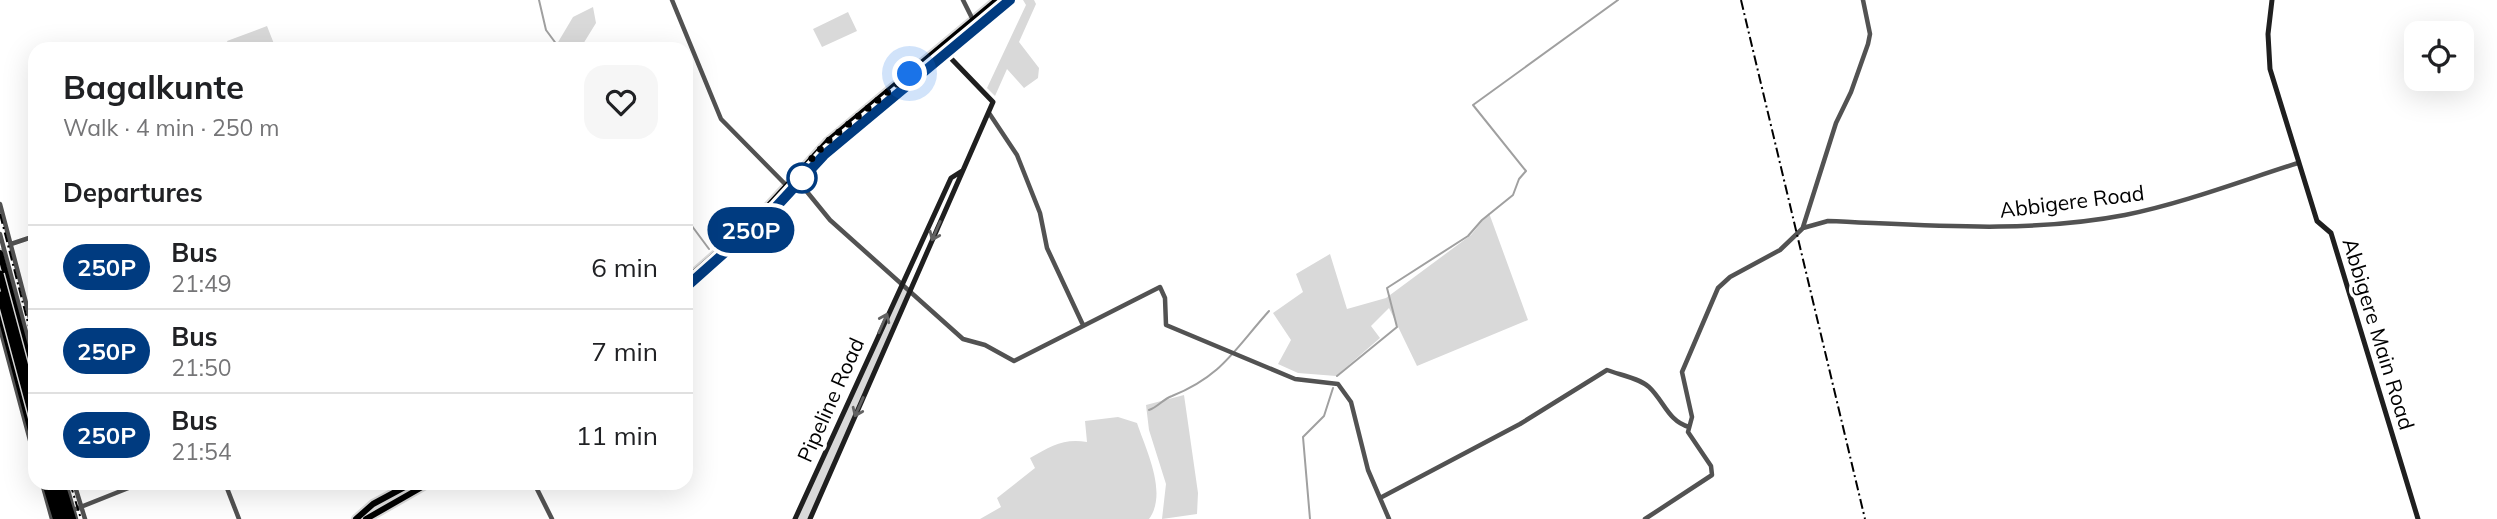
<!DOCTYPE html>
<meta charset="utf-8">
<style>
body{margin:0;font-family:Mulish,sans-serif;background:#f6f6f6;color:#202124;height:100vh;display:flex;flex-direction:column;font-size:26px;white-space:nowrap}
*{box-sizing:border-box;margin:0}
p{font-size:23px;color:#757577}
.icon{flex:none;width:38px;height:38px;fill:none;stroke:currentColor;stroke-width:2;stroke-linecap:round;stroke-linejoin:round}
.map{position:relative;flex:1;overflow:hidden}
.side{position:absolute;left:28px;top:42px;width:665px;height:448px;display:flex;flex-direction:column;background:#fff;border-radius:21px;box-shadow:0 7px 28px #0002}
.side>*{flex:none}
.badge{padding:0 14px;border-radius:23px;font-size:24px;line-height:46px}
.fabs{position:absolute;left:2404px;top:21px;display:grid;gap:14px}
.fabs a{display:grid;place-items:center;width:70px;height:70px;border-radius:14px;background:#fff;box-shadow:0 7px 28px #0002;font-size:35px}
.you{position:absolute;width:35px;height:35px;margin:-18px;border:5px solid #fff;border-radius:50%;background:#1a73e8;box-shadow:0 0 0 10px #1a73e833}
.map>.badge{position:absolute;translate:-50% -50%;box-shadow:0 0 0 4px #fff}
h2{padding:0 35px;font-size:26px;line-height:63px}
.round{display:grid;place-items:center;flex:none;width:74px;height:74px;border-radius:21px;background:#f6f6f6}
.summary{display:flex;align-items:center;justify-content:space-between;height:119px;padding:0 35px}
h1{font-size:33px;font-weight:700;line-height:52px}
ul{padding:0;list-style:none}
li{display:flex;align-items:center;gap:21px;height:84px;padding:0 35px;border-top:2px solid #e0e0e0}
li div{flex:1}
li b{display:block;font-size:26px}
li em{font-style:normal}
li .badge{min-width:77px;font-weight:700;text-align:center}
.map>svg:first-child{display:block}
.green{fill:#d9d9d9}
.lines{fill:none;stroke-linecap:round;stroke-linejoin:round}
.stream{stroke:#a0a0a0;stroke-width:2}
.primary-casing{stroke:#dbdbdb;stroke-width:10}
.trunk-casing{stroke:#dbdbdb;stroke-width:10}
.motorway-casing{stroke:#dbdbdb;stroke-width:10}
.tertiary{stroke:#525252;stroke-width:4.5}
.secondary{stroke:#1f1f1f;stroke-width:5}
.primary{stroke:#000;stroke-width:6}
.trunk{stroke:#000;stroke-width:6}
.motorway{stroke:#000;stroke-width:7}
.rail{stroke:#000;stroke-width:2;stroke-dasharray:10 3.5 2 3.5;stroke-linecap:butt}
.motorway-bridge-casing{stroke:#dbdbdb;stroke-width:10;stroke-linecap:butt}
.motorway-bridge{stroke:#000;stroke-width:7}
.oneway{stroke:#626262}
.line-casing{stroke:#fff;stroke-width:16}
.line{stroke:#003b80;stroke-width:10}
.walk{stroke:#000;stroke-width:7;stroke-dasharray:0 12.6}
.stop-dot{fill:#fff;stroke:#003b80;stroke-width:3.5}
.labels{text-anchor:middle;stroke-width:7;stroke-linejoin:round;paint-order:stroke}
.street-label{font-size:21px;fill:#000;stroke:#fff}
</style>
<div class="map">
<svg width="2497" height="519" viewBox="0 0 2497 519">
<rect width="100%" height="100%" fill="#fff"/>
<!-- green -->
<path class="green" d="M1023,0H1034L1036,4L1019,42L1039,68L1038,78L1024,88L1007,69L995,96L987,88L1026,5Z
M593,7L596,23L580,49H554L573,17Z
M848,12L857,31L822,47L813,29Z
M267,26L276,49H230L227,41Z
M1489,213L1528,320L1417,366L1389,308L1371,326L1380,338L1336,376L1298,373L1278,364L1291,340L1273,313L1303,292L1296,274L1330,254L1347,309L1386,298L1471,235Z
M901,286L908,292L808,519H797Z
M1184,395L1198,493L1197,514L1162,519L1166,484L1149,430L1146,405Z
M1118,417L1137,423C1146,450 1168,493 1149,519H980L1001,507L997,498L1035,468L1030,458C1051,446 1064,438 1087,442L1085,421Z"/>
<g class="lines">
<!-- stream -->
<path class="stream" d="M539,0L546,30L560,49
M686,218L709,249
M1337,376L1397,327L1387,288L1468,236L1482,220L1513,195L1519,179L1526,171L1473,105L1618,0
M1149,410C1158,407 1163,399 1172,396C1222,376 1234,350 1269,311
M1310,519L1303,437L1324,416L1333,388"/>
<defs>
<path id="primary" d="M686,280L759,216L828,141L997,0
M686,287L762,221L824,155L1010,0
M356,519L373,504L412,483
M366,519L429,483"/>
<path id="trunk" d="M0,253L35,383
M0,314L35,446
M45,483L56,519
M62,483L73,519"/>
<path id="motorway" d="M51,483L61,519
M56,483L67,519"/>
</defs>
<!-- primary casing -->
<use href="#primary" class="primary-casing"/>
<!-- trunk casing -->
<use href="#trunk" class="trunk-casing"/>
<!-- motorway casing -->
<use href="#motorway" class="motorway-casing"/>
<!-- tertiary -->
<path class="tertiary" d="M672,0L721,119L787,186
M963,0L977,28
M989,113L1017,155L1040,213L1047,248L1083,325
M799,182L830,220L963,339L985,345L1014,361L1160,287L1165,298L1166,325L1295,379L1338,384L1351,402L1368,470L1389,519
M0,204L35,337
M1803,227L1836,123L1851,92L1868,44L1870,34L1863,0
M0,234L35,366
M11,244L35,236
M0,328L35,459
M42,483L52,519
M66,483L76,519
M74,483L85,519
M225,483L239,519
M534,483L552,519
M1380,498L1520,424L1607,370C1620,375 1639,378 1649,387C1664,401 1668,421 1689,427
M73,510L141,483
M1645,519L1712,475L1711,466L1688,432L1692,417L1682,372L1718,288L1730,277L1780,250L1803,228L1828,221C1927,225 2026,234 2125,215C2184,203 2241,181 2298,163"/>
<!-- secondary -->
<path class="secondary" d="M2272,0L2268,34L2270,69L2317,221L2331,233L2418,519
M795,519L951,178L962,171
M810,519L993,102L941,48"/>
<!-- primary -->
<use href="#primary" class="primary"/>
<!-- trunk -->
<use href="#trunk" class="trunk"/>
<!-- motorway -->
<use href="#motorway" class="motorway"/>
<!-- rail -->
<path class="rail" d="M1741,0L1865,519
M0,214L35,350
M70,483L81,519"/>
<defs>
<path id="motorway-bridge" d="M0,274L35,404
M0,295L35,426"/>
</defs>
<!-- motorway-bridge casing -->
<use href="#motorway-bridge" class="motorway-bridge-casing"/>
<!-- motorway-bridge -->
<use href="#motorway-bridge" class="motorway-bridge"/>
</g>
<!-- one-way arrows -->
<defs><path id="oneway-shaft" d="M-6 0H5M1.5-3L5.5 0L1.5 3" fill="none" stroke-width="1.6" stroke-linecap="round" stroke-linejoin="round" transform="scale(1.75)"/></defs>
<g class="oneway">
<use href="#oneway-shaft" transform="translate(936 231) rotate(114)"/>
<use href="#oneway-shaft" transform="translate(883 323) rotate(-66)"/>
<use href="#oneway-shaft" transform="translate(859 407) rotate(114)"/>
</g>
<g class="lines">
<defs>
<path id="line" d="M686,287L776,207L824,155L1010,0"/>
</defs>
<!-- line casing -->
<use href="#line" class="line-casing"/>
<!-- line -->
<use href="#line" class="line"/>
<!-- walk -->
<path class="walk" d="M802,178L799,182L794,178L828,141L910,74"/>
</g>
<!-- markers -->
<circle class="stop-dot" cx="802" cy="178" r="14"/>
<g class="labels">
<!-- street labels -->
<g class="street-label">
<text transform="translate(2072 202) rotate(-7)" y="7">Abbigere Road</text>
<text transform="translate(2378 334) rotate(73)" y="7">Abbigere Main Road</text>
<text transform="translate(831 400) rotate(-66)" y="7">Pipeline Road</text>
</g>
</g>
</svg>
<div class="fabs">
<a><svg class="icon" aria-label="locate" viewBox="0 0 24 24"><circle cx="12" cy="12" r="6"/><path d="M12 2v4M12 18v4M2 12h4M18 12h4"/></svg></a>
</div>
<div class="you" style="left:910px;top:74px"></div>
<b class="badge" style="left:751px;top:230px;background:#003b80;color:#fff">250P</b>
<section class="side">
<div class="summary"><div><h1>Bagalkunte</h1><p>Walk · 4 min · 250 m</p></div><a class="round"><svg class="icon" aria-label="heart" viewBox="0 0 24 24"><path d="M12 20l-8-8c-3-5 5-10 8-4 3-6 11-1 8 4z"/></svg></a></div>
<h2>Departures</h2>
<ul>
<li><span class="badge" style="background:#003b80;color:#fff">250P</span><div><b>Bus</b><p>21:49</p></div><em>6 min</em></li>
<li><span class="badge" style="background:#003b80;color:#fff">250P</span><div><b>Bus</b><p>21:50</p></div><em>7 min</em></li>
<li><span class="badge" style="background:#003b80;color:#fff">250P</span><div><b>Bus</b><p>21:54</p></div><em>11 min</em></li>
</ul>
</section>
</div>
